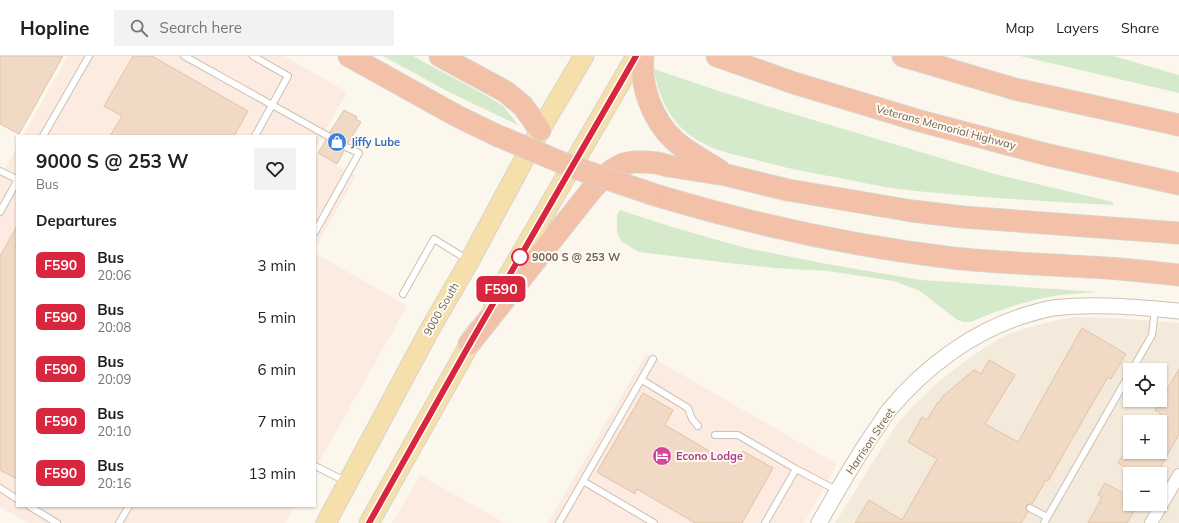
<!DOCTYPE html>
<meta charset="utf-8">
<style>
body{margin:0;font-family:Mulish,sans-serif;background:#f2f2f2;color:#202124;height:100vh;display:flex;flex-direction:column;font-size:15px;white-space:nowrap}
*{box-sizing:border-box;margin:0}
p{font-size:13px;color:#757577}
.icon{flex:none;width:22px;height:22px;fill:none;stroke:currentColor;stroke-width:2;stroke-linecap:round;stroke-linejoin:round}
.map{position:relative;flex:1;overflow:hidden}
.drawer{position:absolute;left:16px;top:79px;width:300px;height:372px;display:flex;flex-direction:column;background:#fff;border-radius:0px;box-shadow:0 1px 3px #0004}
.drawer>*{flex:none}
.badge{padding:0 8px;border-radius:6px;font-size:14px;line-height:26px}
.fabs{position:absolute;left:1123px;top:307px;display:grid;gap:8px}
.fabs a{display:grid;place-items:center;width:44px;height:44px;border-radius:0px;background:#fff;box-shadow:0 1px 3px #0004;font-size:20px}
.map>.badge{position:absolute;translate:-50% -50%;box-shadow:0 0 0 2px #fff}
h2{padding:0 20px;font-size:15px;line-height:36px}
.round{display:grid;place-items:center;flex:none;width:42px;height:42px;border-radius:0px;background:#f2f2f2}
.summary{display:flex;align-items:center;justify-content:space-between;height:68px;padding:0 20px}
h1{font-size:19px;font-weight:700;line-height:30px}
ul{padding:0;list-style:none}
li{display:flex;align-items:center;gap:12px;height:52px;padding:0 20px}
li div{flex:1}
li b{display:block;font-size:15px}
li em{font-style:normal}
li .badge{min-width:44px;font-weight:700;text-align:center}
header{display:flex;align-items:center;gap:24px;box-sizing:border-box;height:56px;padding:0 20px;background:#fff;border-bottom:1px solid #e0e0e0}
header strong{font-size:19px}
nav{display:flex;gap:22px;margin-inline-start:auto;font-size:14px}
.search{width:280px;height:36px;background:#f2f2f2;display:flex;align-items:center;gap:10px;box-sizing:border-box;padding:0 14px;border-radius:0px;color:#757577;font-size:15px}
.map>svg:first-child{display:block}
.residential{fill:#f3eadb;fill-rule:evenodd}
.commercial{fill:#fbebe1}
.green{fill:#d5eacb}
.building{fill:#f0dac6;stroke:#e2c2a7}
.lines{fill:none;stroke-linecap:round;stroke-linejoin:round}
.service-casing{stroke:#cec0b2;stroke-width:8}
.minor-casing{stroke:#cec0b2;stroke-width:14}
.tertiary-casing{stroke:#cec0b2;stroke-width:17}
.primary-casing{stroke:#d9d3ce;stroke-width:21}
.motorway-casing{stroke:#d9d3ce;stroke-width:23}
.service{stroke:#fff;stroke-width:6}
.minor{stroke:#fff;stroke-width:12}
.tertiary{stroke:#fff;stroke-width:15}
.primary{stroke:#f5dfaa;stroke-width:19}
.motorway{stroke:#f2c1a8;stroke-width:21}
.motorway-bridge-casing{stroke:#d9d3ce;stroke-width:23;stroke-linecap:butt}
.motorway-bridge{stroke:#f2c1a8;stroke-width:21}
.line-casing{stroke:#fff;stroke-width:9}
.line{stroke:#d7263d;stroke-width:6}
.stop-dot{fill:#fff;stroke:#d7263d;stroke-width:2}
.labels{text-anchor:middle;stroke-width:4;stroke-linejoin:round;paint-order:stroke}
.street-label{font-size:11px;fill:#776150;stroke:#fefbf3}
.shop-label{font-size:11px;font-weight:bold;fill:#366cbe;stroke:#fefbf3;text-anchor:start}
.stop-label{font-size:11px;font-weight:bold;fill:#776150;stroke:#fefbf3;text-anchor:start}
.hotel-label{font-size:11px;font-weight:bold;fill:#b23c85;stroke:#fefbf3;text-anchor:start}
</style>
<header>
<strong>Hopline</strong>
<div class="search"><svg class="icon" aria-label="search" viewBox="0 0 24 24"><circle cx="10" cy="10" r="6"/><path d="M15 15l6 6"/></svg>Search here</div>
<nav><a>Map</a><a>Layers</a><a>Share</a></nav>
</header>
<div class="map">
<svg width="1179" height="467" viewBox="0 0 1179 467">
<rect width="100%" height="100%" fill="#fcf7ec"/>
<!-- residential -->
<path class="residential" d="M1077,261L1115,262L1179,267V467H835L893,374L908,355L937,327L969,302L990,288L1008,278L1037,269L1058,264ZM1130,314H1160V344H1130ZM1130,366H1160V396H1130ZM1130,418H1160V448H1130Z"/>
<!-- commercial -->
<path class="commercial" d="M68,0H284L347,36L315,93V80H23Z
M17,91V450H294L285,467H29L0,451V121Z
M315,97L356,120L315,192Z
M315,197L407,250L315,413Z
M646,298L837,408L804,467H548Z
M420,419L430,425L505,467H392Z"/>
<!-- green -->
<path class="green" d="M383,0H413L487,40L503,50L513,62L518,69L447,35Z
M1020,0H1113L1179,19V37Z
M654,13L719,35L780,54L991,117L1113,146V149C1047,145 982,142 916,135C893,133 868,128 845,123C819,118 793,114 768,107C742,100 713,96 691,80C669,64 658,39 654,13Z
M620,154L672,171L742,191L827,208L921,224L1097,236L1060,239L1038,243L1016,249L995,256L971,266H963L956,263L920,235L894,225L828,215L775,212L729,207L639,196L622,186L617,176V159Z"/>
<!-- building -->
<path class="building" d="M0,0H63L19,78L0,68Z
M133,0H152L248,55L234,80H110L122,60L104,50Z
M344,54L357,61L356,63L361,66L348,87H345L342,89V92L344,95L337,108L318,97L326,84H328L332,82V80L330,76Z
M17,170V423L0,414V200Z
M1082,272L1126,298L1111,323L1108,321L1092,348L1048,425L1046,424L1032,448H1029L1026,450V453L1028,456L1021,467H855L869,444L902,464L937,403L908,386L922,361L927,364L935,351L938,346L939,347L943,340L974,314L981,318L989,304L1015,319L985,368L1018,386Z
M1179,313V378L1157,418H1137L1118,407L1125,396H1160V357L1155,354Z
M643,337L673,354L665,369L735,410L743,395L773,412L742,467H695L637,433L635,438L597,416Z
M1105,427L1130,441V448H1138L1127,467H1088L1102,441L1098,439Z"/>
<g class="lines">
<defs>
<path id="service" d="M184,0L328,80
M253,0L288,20L255,80
M43,80L89,0
M0,115L17,123
M0,156L17,125
M315,176L359,97L346,91
M403,238L434,183L468,204
M1132,314L1152,279L1155,253
M642,324L688,352L692,363L698,370
M715,379H738L796,413
M315,410L347,426
M583,425L654,467
M0,432L17,443
M29,450L57,467
M1030,452L1047,461
M119,467L129,450
M559,467L653,303
M765,467L796,413L838,435
M1044,467L1130,317"/>
<path id="minor" d="M1151,467L1179,419"/>
<path id="tertiary" d="M819,467C836,437 853,407 872,379C878,371 883,362 889,354C926,310 974,274 1029,258C1037,256 1045,253 1053,252C1095,247 1137,251 1179,255"/>
<path id="primary" d="M493,246L636,0
M326,467L429,275L470,204L540,74L584,0
M369,467L477,275"/>
<path id="motorway" d="M349,0L457,60L496,79
M440,0L506,36L523,50L540,74
M643,0C640,30 652,64 675,85C688,96 704,105 719,114
M717,0L794,27L920,65L1049,99L1179,128
M903,0L1015,33L1179,69
M652,138C751,168 851,190 953,202C998,207 1044,208 1089,211C1119,212 1149,216 1179,219
M469,288L593,132L612,114L623,108L634,106H645L657,107L669,110L726,119L788,134L912,155L963,161L1179,177"/>
</defs>
<!-- service casing -->
<use href="#service" class="service-casing"/>
<!-- minor casing -->
<use href="#minor" class="minor-casing"/>
<!-- tertiary casing -->
<use href="#tertiary" class="tertiary-casing"/>
<!-- primary casing -->
<use href="#primary" class="primary-casing"/>
<!-- motorway casing -->
<use href="#motorway" class="motorway-casing"/>
<!-- service -->
<use href="#service" class="service"/>
<!-- minor -->
<use href="#minor" class="minor"/>
<!-- tertiary -->
<use href="#tertiary" class="tertiary"/>
<!-- primary -->
<use href="#primary" class="primary"/>
<!-- motorway -->
<use href="#motorway" class="motorway"/>
<defs>
<path id="motorway-bridge" d="M496,79L570,110L652,138"/>
</defs>
<!-- motorway-bridge casing -->
<use href="#motorway-bridge" class="motorway-bridge-casing"/>
<!-- motorway-bridge -->
<use href="#motorway-bridge" class="motorway-bridge"/>
</g>
<g class="lines">
<defs>
<path id="line" d="M369,467L468,291L636,0"/>
</defs>
<!-- line casing -->
<use href="#line" class="line-casing"/>
<!-- line -->
<use href="#line" class="line"/>
</g>
<!-- icons -->
<defs>
<symbol id="shop-disc" viewBox="-11 -11 22 22"><circle r="9.5" fill="#3f7fe0" stroke="#fefbf3"/><path d="M-5-2.5h2.3a2.7 3.5 0 0 1 5.4 0H5L5.5 6h-11ZM-1.5-2.5h3a1.5 2.3 0 0 0-3 0Z" fill="#fff"/></symbol>
<symbol id="hotel-disc" viewBox="-11 -11 22 22"><circle r="9.5" fill="#d1479c" stroke="#fefbf3"/><path d="M-6-4.5h1.5V1H6V5H4.5V3h-9V5H-6ZM-4 0a1.8 1.8 0 1 1 3.6 0ZM.5 0V-2.5h3Q6-2.5 6 0Z" fill="#fff"/></symbol>
</defs>
<g fill-rule="evenodd">
<use href="#shop-disc" x="326" y="75" width="22" height="22"/>
<use href="#hotel-disc" x="651" y="389" width="22" height="22"/>
</g>
<!-- markers -->
<circle class="stop-dot" cx="520" cy="201" r="8"/>
<g class="labels">
<!-- street labels -->
<g class="street-label">
<text transform="translate(946 71) rotate(15)" y="4">Veterans Memorial Highway</text>
<text transform="translate(441 253) rotate(-60)" y="4">9000 South</text>
<text transform="translate(870 385) rotate(-56)" y="4">Harrison Street</text>
</g>
<!-- shop labels -->
<g class="shop-label">
<text x="351" y="90">Jiffy Lube</text>
</g>
<!-- stop labels -->
<g class="stop-label">
<text x="532" y="205">9000 S @ 253 W</text>
</g>
<!-- hotel labels -->
<g class="hotel-label">
<text x="676" y="404">Econo Lodge</text>
</g>
</g>
</svg>
<div class="fabs">
<a><svg class="icon" aria-label="locate" viewBox="0 0 24 24"><circle cx="12" cy="12" r="6"/><path d="M12 2v4M12 18v4M2 12h4M18 12h4"/></svg></a>
<a>+</a>
<a>−</a>
</div>
<b class="badge" style="left:501px;top:233px;background:#d7263d;color:#fff">F590</b>
<section class="drawer">
<div class="summary"><div><h1>9000 S @ 253 W</h1><p>Bus</p></div><a class="round"><svg class="icon" aria-label="heart" viewBox="0 0 24 24"><path d="M12 20l-8-8c-3-5 5-10 8-4 3-6 11-1 8 4z"/></svg></a></div>
<h2>Departures</h2>
<ul>
<li><span class="badge" style="background:#d7263d;color:#fff">F590</span><div><b>Bus</b><p>20:06</p></div><em>3 min</em></li>
<li><span class="badge" style="background:#d7263d;color:#fff">F590</span><div><b>Bus</b><p>20:08</p></div><em>5 min</em></li>
<li><span class="badge" style="background:#d7263d;color:#fff">F590</span><div><b>Bus</b><p>20:09</p></div><em>6 min</em></li>
<li><span class="badge" style="background:#d7263d;color:#fff">F590</span><div><b>Bus</b><p>20:10</p></div><em>7 min</em></li>
<li><span class="badge" style="background:#d7263d;color:#fff">F590</span><div><b>Bus</b><p>20:16</p></div><em>13 min</em></li>
</ul>
</section>
</div>
